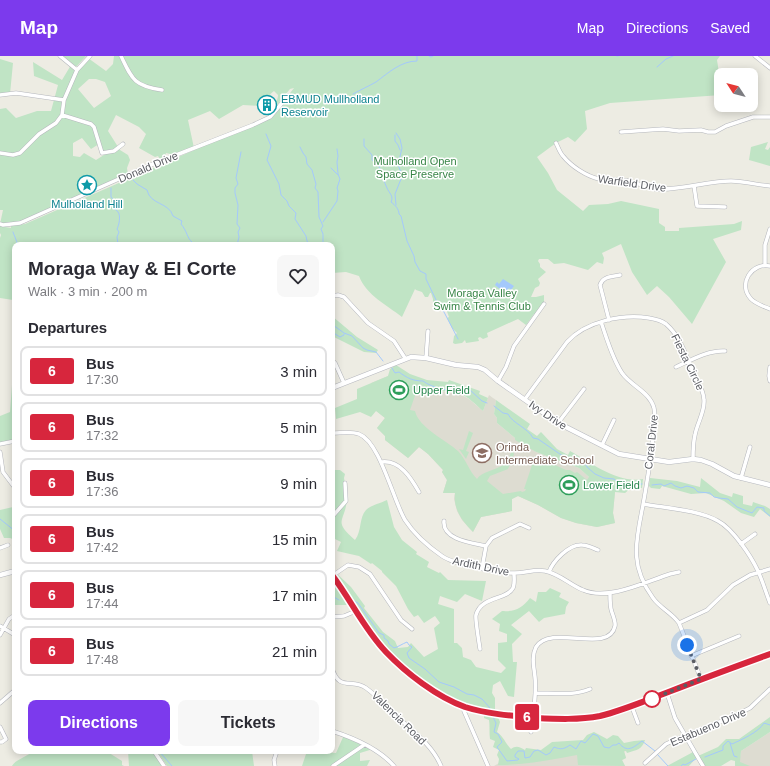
<!DOCTYPE html>
<meta charset="utf-8">
<style>
body{margin:0;font-family:Arial,sans-serif;background:#f7f7f7;color:#2b2b33;height:100vh;display:flex;flex-direction:column;font-size:15px;white-space:nowrap}
*{box-sizing:border-box;margin:0}
p{font-size:13px;color:#7c7c81}
.icon{flex:none;width:22px;height:22px;fill:none;stroke:currentColor;stroke-width:2;stroke-linecap:round;stroke-linejoin:round}
.map{position:relative;flex:1;overflow:hidden}
.drawer{position:absolute;left:12px;top:186px;width:323px;height:512px;display:flex;flex-direction:column;background:#fff;border-radius:8px;box-shadow:0 2px 10px #0003}
.drawer>*{flex:none}
.badge{padding:0 8px;border-radius:3px;font-size:14px;line-height:26px}
.needle{width:26px;rotate:306deg}
.tools{position:absolute;left:714px;top:12px;display:grid;gap:8px}
.tools a{display:grid;place-items:center;width:44px;height:44px;border-radius:8px;background:#fff;box-shadow:0 2px 10px #0003;font-size:20px}
.you{position:absolute;width:20px;height:20px;margin:-10px;border:3px solid #fff;border-radius:50%;background:#1a73e8;box-shadow:0 0 0 6px #1a73e833}
.map>.badge{position:absolute;translate:-50% -50%;box-shadow:0 0 0 2px #fff}
h2{padding:0 16px;font-size:15px;line-height:36px}
.round{display:grid;place-items:center;flex:none;width:42px;height:42px;border-radius:8px;background:#f7f7f7}
.headline{display:flex;align-items:center;justify-content:space-between;height:68px;padding:0 16px}
h1{font-size:19px;font-weight:700;line-height:30px}
.cta{display:flex;gap:8px;margin-top:auto;padding:8px 16px}
.cta a{flex:1;height:46px;border-radius:8px;background:#7c3aed;color:#fff;font-size:16px;font-weight:700;line-height:46px;text-align:center}
.cta a+a{background:#f7f7f7;color:#2b2b33}
ul{padding:0;list-style:none}
li{display:flex;align-items:center;gap:12px;height:50px;margin:0 8px 6px;padding:0 8px;border:2px solid #e1e1e2;border-radius:8px}
li div{flex:1}
li b{display:block;font-size:15px}
li em{font-style:normal}
li .badge{min-width:44px;font-weight:700;text-align:center}
header{display:flex;align-items:center;gap:24px;box-sizing:border-box;height:56px;padding:0 20px;background:#7c3aed;color:#fff}
header strong{font-size:19px}
nav{display:flex;gap:22px;margin-inline-start:auto;font-size:14px}
.map>svg:first-child{display:block}
.education{fill:#dddcd1}
.green{fill:#c0e4c5;fill-rule:evenodd}
.water{fill:#a4c9fc}
.lines{fill:none;stroke-linecap:round;stroke-linejoin:round}
.stream{stroke:#a4c9fc;stroke-width:1}
.street-casing{stroke:#b5b7bd;stroke-width:4.5}
.secondary-casing{stroke:#b6b8bf;stroke-width:5.5}
.street{stroke:#fff;stroke-width:3.5}
.secondary{stroke:#fff;stroke-width:4.5}
.line-casing{stroke:#fff;stroke-width:9}
.line{stroke:#d7263d;stroke-width:6}
.walk{stroke:#5b5d63;stroke-width:4;stroke-dasharray:0 7.2}
.stop-dot{fill:#fff;stroke:#d7263d;stroke-width:2}
.labels{text-anchor:middle;stroke-width:3;stroke-linejoin:round;paint-order:stroke}
.culture-label{font-size:11px;fill:#0d838f;stroke:#fff;text-anchor:start}
.park-label{font-size:11px;fill:#388547;stroke:#fff}
.street-label{font-size:11px;fill:#5b5d63;stroke:#fff}
.leisure-label{font-size:11px;fill:#27864d;stroke:#fff;text-anchor:start}
.education-label{font-size:11px;fill:#785e54;stroke:#fff;text-anchor:start}
</style>
<header>
<strong>Map</strong>
<nav><a>Map</a><a>Directions</a><a>Saved</a></nav>
</header>
<div class="map">
<svg width="770" height="710" viewBox="0 0 770 710">
<rect width="100%" height="100%" fill="#edece3"/>
<!-- education -->
<path class="education" d="M390,318L422,335H440L460,338L469,343L483,355L489,339L493,342L496,344L494,358L497,362V367L515,382L536,396L579,412L589,421L615,436L613,457L615,467L597,471L576,467L561,462L538,449L518,440L512,443V455L481,461L473,476L462,464L457,455L454,443L455,437H443L447,424L442,416L443,414L428,398L419,391L408,402L385,384V380L377,372L385,362L373,352L371,327L388,320Z
M770,676V710H748L739,707L741,695Z
M626,695L624,696L626,702L622,704L625,710H494L511,700Z"/>
<!-- green -->
<path class="green" d="M63,0H86L77,10H75Z
M114,0H720L717,4L721,30V39L610,47L585,55L587,73L575,86L568,81L556,87L537,101L548,117L557,134L583,155L589,149L608,148L621,145L659,153V167L665,171V175H679V172L734,168L742,165L741,174L713,183L726,206L692,268L669,241L657,230L647,239L632,216L621,188L602,197L604,202L603,208L597,206L588,214L564,207L554,208L548,203H539L538,205L540,208V211L546,216L538,223L540,227L539,230L535,232L531,241H536L544,239V248L537,259L534,258L526,269L518,263L487,277L488,281L483,283L480,281L478,282L479,285L466,287L465,284L462,287L455,288L453,287L454,280L457,277L452,272L447,262L449,261L445,250L433,254V243L431,237H430L428,241H425L422,236L416,234L415,233L402,261C387,249 366,239 359,220L346,216L332,217V189H15V385L0,388V360L10,356L12,329L13,244L0,242V182L1,179L0,177V170L11,172V170L25,168L270,61L280,50L294,32L290,33L272,55C273,49 278,45 278,39L274,35C270,38 263,45 263,50L243,49L219,63L210,55L188,64L194,92L175,99L166,97L164,104L161,105L158,100L155,101L139,92L146,78L139,71L116,59L108,75L120,94L128,99L130,104L127,112L128,119L20,167L0,168L3,154H0V53L6,52L16,62L37,55H51L58,29L34,20L33,6L62,24L71,9L77,14L88,2L106,15L113,8ZM89,23H96L105,26L111,40L94,52L78,33ZM82,82L91,93L99,88L102,97H107L96,104L84,97L80,101L73,100V87Z
M0,3L13,7L10,38L0,39Z
M768,86L765,93L768,94L770,91V110L749,104L751,91Z
M332,260L357,281L378,294L376,297L364,296L332,280Z
M396,309L410,318L427,324L448,326L449,324L480,335L479,338L488,342L483,355C476,349 469,341 460,338C446,333 431,337 417,334L410,354L415,355C419,372 446,384 458,395C466,403 469,415 477,423C481,416 496,414 503,409H506L512,394L514,398L508,413L490,420L487,425L503,438L521,435L522,436L525,435L526,433H524L535,400L566,414H570L575,417L577,416L587,424L589,421L579,412L536,396L515,384V382L497,367V362L494,358L496,344L530,368L527,373L537,380L541,376L557,393L568,399L570,395C591,407 619,428 643,423L642,432H631L625,437L615,436L613,457L615,467L597,471L576,467L561,462L538,449L518,440L512,443V455L481,461L473,476C462,465 453,453 455,437H443L447,424L442,416L443,414L428,398L419,391L408,402L385,384V380L377,372L385,362L376,355L371,361L360,356L336,363L335,352L357,343V333L388,320L390,313Z
M469,375L473,377L466,395L469,396L466,403L459,393L463,394Z
M332,414H340L345,418L344,422C345,428 347,436 347,443C345,467 332,464 355,484C362,475 359,461 366,454C371,449 381,447 387,444L394,471L402,484L417,496L416,498L429,506L427,511L439,517L440,516L448,524L486,525L482,545L465,538L457,546L440,540L438,548L454,553V587H457L462,592L463,601L471,604L476,611L501,617L506,612L498,604V587L507,586V578L499,575L500,568L492,563L502,555C515,556 522,552 530,542L536,546L538,536H546L550,532L561,537L559,541L569,546L566,551L565,558L544,562L539,566L529,555L511,569L522,578L512,588L513,606H517L514,641L508,640L500,625L493,629L492,637L495,642V655L484,656L463,652L453,648L445,644L438,638L423,631L410,622L374,589L347,549H332V513L351,531L365,550L364,552L383,576L395,585L398,592L408,591L411,587L424,601L438,593L434,572L440,567L435,560L424,567L418,559L414,561L408,553L396,530L382,516V515L372,507L371,508L359,500L350,498V497V498L337,495L341,486L333,482L332,483Z
M650,422L677,425L700,431L701,422L720,437L732,441L733,437L743,440V448L752,450L753,446L765,450L770,453V461L760,453L754,461L741,457L724,445L706,437L691,438L662,430L660,433L651,432L649,430Z
M13,451L15,462V484L10,482H4L0,473V454Z
M484,659L498,661L500,666L497,676C504,681 505,687 511,693C516,689 520,691 525,694L526,692L541,694L552,686L583,684L587,679L594,676L607,683L613,679L618,680L624,687L634,685L645,684C642,694 636,694 627,697L626,695H624L626,702L622,704L625,710L578,709L577,699C550,704 524,709 498,709L499,703L497,699L499,694L493,691L495,685L490,683C489,677 490,671 489,664L484,662Z
M770,661V676L741,695L740,706L750,710H735V705L731,704L721,710H703L698,700L689,710H667L695,695L698,700L718,691L726,683H739Z
M344,679L373,693L360,697V705L370,704L367,710H302L307,695L336,697Z
M33,695H106L122,705V709L124,710H12C16,703 27,701 33,695Z
M128,695H152L162,710H129Z
M157,695H252L254,710H167Z"/>
<!-- water -->
<path class="water" d="M503,223L514,230L511,234L509,232L505,237L495,229L497,226L499,228Z"/>
<g class="lines">
<!-- stream -->
<path class="stream" d="M429,0L431,1L433,0
M617,0H618
M657,11L666,3L673,0
M353,38C360,34 369,30 376,26C388,17 401,5 417,5V0
M266,78L271,90L267,104L279,128L281,139L287,145L289,150L296,157L295,163L306,180L307,185L310,189
M395,79V85L398,89L400,94
M364,83V90L372,99V104C384,112 381,120 387,132C389,137 394,140 391,146C395,149 399,153 399,158L401,160L407,185L414,200L415,206L420,215L426,218V223L438,248V251L444,256L458,283
M300,91L303,97L306,101L307,108L312,114L316,128L315,132L318,136L319,161L323,170L321,173L323,178V189
M331,112L338,119
M133,124L137,128L147,134C150,149 169,146 173,160L182,165L181,168C187,175 187,182 192,186V189
M111,132V141L114,144L113,152C114,153 117,154 118,156C121,160 119,169 117,173L119,176L117,181L118,189
M396,149L395,138L401,123V116L398,109L402,92L400,83L396,77
M323,166L337,145L338,135L337,132L340,123L338,118L337,106L338,100L337,93
M13,176L18,189
M237,189L239,181L238,176L240,172L237,168L238,149L235,137V132L238,128L236,122L241,96
M332,263L334,266L333,269L344,277L352,280L363,292L367,294L376,296L383,305
M332,276L340,281L344,279V278
M392,312L395,317L399,316C407,322 413,325 423,325C432,332 449,335 460,335C464,335 467,334 470,334L482,345L487,347
M494,350L503,357L508,358C512,367 528,372 533,382L538,383L570,405L575,407L584,405L587,411L595,418L604,422L614,423L622,431H625L628,429L642,428
M652,429L661,428L664,430L671,427L675,430L681,432L687,430L694,432L698,436L710,437L714,441L719,442L728,443L737,451L752,457L757,451L764,452V455L770,460
M0,463L15,475
M332,540L339,544
M351,545H354L358,547L379,577L384,579V582L388,585L389,588L394,592C398,591 402,588 407,586L409,589L412,591L407,597L409,602L425,613L439,626L454,631L467,638L474,639L482,643L490,652
M493,661L496,667L494,676L498,678L502,686L497,691L507,705L518,704L519,703L515,701V699L518,695H524L525,702L530,701L534,695L538,694L546,699L550,697L554,691C561,694 564,693 570,689L576,693L581,685L585,687L593,678L598,680L604,691L609,692L613,689H616L619,687C627,697 633,692 642,685L655,695
M730,687L734,700L737,701
M151,695L152,696
M159,695L172,710
M657,698L668,710
M705,701L723,694V690L728,685L732,688C741,684 759,676 764,667L770,669
M681,710L683,708L685,709L696,703"/>
<defs>
<path id="street" d="M60,0L77,14
M121,0C132,23 134,30 162,34
M755,0L770,12
M0,39L16,37L64,44
M62,59L91,68L94,71L102,97L114,95L123,88
M621,76L663,73L679,75L701,74L708,76H715L726,70L753,61H770
M556,87C558,91 560,97 563,100C571,110 586,120 599,123C607,125 615,123 623,124C634,125 644,131 655,133C681,135 706,125 731,125C744,125 757,129 770,130
M0,97L13,99L20,97L39,78L56,67L62,59L64,44L77,14L90,0
M694,130L697,150L725,151
M0,168L3,169L20,167L148,110L253,69L270,61L288,40
M765,209V189L770,173
M770,210C752,206 737,228 751,243C756,248 763,250 770,253
M332,240L338,239L344,241L368,267L394,285L405,302
M609,264L600,229C603,220 612,221 620,219
M601,266C607,283 612,302 622,317C631,330 650,336 654,352C657,366 652,384 651,398C649,415 646,432 643,449C636,485 629,509 653,542C660,552 672,557 679,567L701,623
M426,302L428,275
M332,304L335,307L344,327
M676,311C691,304 708,294 725,295
M770,311L769,320L770,325
M498,325L506,311L514,290L544,248
M525,343L567,286C586,265 622,258 649,262C655,263 662,265 666,268C680,280 686,299 693,316C697,325 704,334 704,344C705,356 697,367 695,379C693,387 693,395 693,403
M558,367L584,333
M332,377C341,377 351,375 359,378C380,386 393,444 405,464C414,478 429,491 442,500C455,509 496,516 512,517C524,518 532,513 545,515C560,518 570,529 583,534C608,545 645,526 670,518L679,516
M0,388L15,385
M602,389L614,364
M0,396L3,416L15,432
M382,406C400,404 411,422 419,436
M741,422L750,391
M643,448C665,452 699,454 718,465C733,473 751,500 758,515C763,526 766,537 770,547
M332,461L346,445L345,427
M444,465C442,484 473,487 486,490
M741,488L755,478
M0,492L8,489
M482,512L486,490L492,482L520,468L529,472
M549,516C553,505 569,488 582,489C587,489 593,492 598,494
M332,520L348,509L359,511L370,518L401,564L412,573
M332,561L344,560L356,555
M679,567L707,554L733,529L750,519L770,513
M0,570L15,579
M0,579L9,563L15,559
M480,593C479,586 475,563 476,559C481,540 507,544 513,532C515,528 514,522 514,517
M691,600L739,580
M332,612C339,636 352,622 366,632C376,639 385,649 393,657C410,673 432,688 441,710
M536,637C553,637 574,640 590,633
M667,637L675,662L703,710
M0,647L15,634
M464,650V655L488,710
M632,651L638,667
M0,671L6,683L2,686H0
M332,675C354,682 378,692 394,710
M531,676C533,658 537,639 535,621C534,611 531,601 536,591C551,567 609,599 615,570C616,565 612,558 611,553C610,548 610,543 610,538
M154,695L164,710
M645,707L666,688L686,679L730,662L750,652L770,633
M275,710L274,704L277,695
M333,710L364,689"/>
<path id="secondary" d="M332,332L411,301L426,302L456,309L478,311L485,314L498,325L558,367L619,398L669,406L693,403L701,404L712,408L734,420L770,429
M0,519L15,515
M332,520C351,544 364,573 386,596C410,622 442,644 476,654C495,660 520,661 539,662C559,663 580,664 600,660C626,654 651,643 677,633C708,621 739,609 770,598"/>
</defs>
<!-- street casing -->
<use href="#street" class="street-casing"/>
<!-- secondary casing -->
<use href="#secondary" class="secondary-casing"/>
<!-- street -->
<use href="#street" class="street"/>
<!-- secondary -->
<use href="#secondary" class="secondary"/>
</g>
<g class="lines">
<defs>
<path id="line" d="M332,519C351,544 364,573 386,596C406,617 437,641 465,651C487,658 513,660 536,662C557,663 579,664 600,660C624,654 647,644 671,635C704,622 737,610 770,598"/>
</defs>
<!-- line casing -->
<use href="#line" class="line-casing"/>
<!-- line -->
<use href="#line" class="line"/>
<!-- walk -->
<path class="walk" d="M652,643L701,623L687,589"/>
</g>
<!-- icons -->
<defs>
<symbol id="building-ring" viewBox="-11 -11 22 22"><circle r="9.5" fill="#fff" stroke="#0f9aa8" stroke-width="1.5"/><path d="M-4-6H4V6H1V3H-1V6H-4ZM-2.5-4.3h1.7v1.8h-1.7ZM.8-4.3h1.7v1.8H.8ZM-2.5-1h1.7V.8h-1.7ZM.8-1h1.7V.8H.8Z" fill="#0f9aa8"/></symbol>
<symbol id="sight-ring" viewBox="-11 -11 22 22"><circle r="9.5" fill="#fff" stroke="#0f9aa8" stroke-width="1.5"/><path d="M0-6L1.8-2.2L6-1.7L2.9 1.2L3.7 5.4L0 3.3L-3.7 5.4L-2.9 1.2L-6-1.7L-1.8-2.2Z" fill="#0f9aa8"/></symbol>
<symbol id="stadium-ring" viewBox="-11 -11 22 22"><circle r="9.5" fill="#fff" stroke="#2e9e5b" stroke-width="1.5"/><path d="M0-5a6.5 5 0 1 0 0 10a6.5 5 0 1 0 0-10ZM-3.5-1.8h7v3.6h-7Z" fill="#2e9e5b"/></symbol>
<symbol id="school-ring" viewBox="-11 -11 22 22"><circle r="9.5" fill="#fff" stroke="#8d6e63" stroke-width="1.5"/><path d="M0-5L7-2L0 1L-7-2ZM-4 1L0 2.5L4 1V4Q0 6-4 4Z" fill="#8d6e63"/></symbol>
</defs>
<g fill-rule="evenodd">
<use href="#building-ring" x="256" y="38" width="22" height="22"/>
<use href="#sight-ring" x="76" y="118" width="22" height="22"/>
<use href="#stadium-ring" x="388" y="323" width="22" height="22"/>
<use href="#school-ring" x="471" y="386" width="22" height="22"/>
<use href="#stadium-ring" x="558" y="418" width="22" height="22"/>
</g>
<!-- markers -->
<circle class="stop-dot" cx="652" cy="643" r="8"/>
<g class="labels">
<!-- culture labels -->
<g class="culture-label">
<text x="281" y="47">EBMUD Mullholland<tspan x="281" dy="13">Reservoir</tspan></text>
<text x="87" y="152" text-anchor="middle">Mulholland Hill</text>
</g>
<!-- park labels -->
<g class="park-label">
<text x="415" y="109">Mulholland Open<tspan x="415" dy="13">Space Preserve</tspan></text>
<text x="482" y="241">Moraga Valley<tspan x="482" dy="13">Swim &amp; Tennis Club</tspan></text>
</g>
<!-- street labels -->
<g class="street-label">
<text transform="translate(148 111) rotate(-23)" y="4">Donald Drive</text>
<text transform="translate(632 127) rotate(8)" y="4">Warfield Drive</text>
<text transform="translate(688 306) rotate(64)" y="4">Fiesta Circle</text>
<text transform="translate(548 359) rotate(34)" y="4">Ivy Drive</text>
<text transform="translate(651 386) rotate(-84)" y="4">Coral Drive</text>
<text transform="translate(481 510) rotate(12)" y="4">Ardith Drive</text>
<text transform="translate(399 662) rotate(44)" y="4">Valencia Road</text>
<text transform="translate(708 671) rotate(-23)" y="4">Estabueno Drive</text>
</g>
<!-- leisure labels -->
<g class="leisure-label">
<text x="413" y="338">Upper Field</text>
<text x="583" y="433">Lower Field</text>
</g>
<!-- education labels -->
<g class="education-label">
<text x="496" y="395">Orinda<tspan x="496" dy="13">Intermediate School</tspan></text>
</g>
</g>
</svg>
<div class="tools">
<a><svg class="needle" viewBox="-14 -14 28 28"><path d="M0-13l5 13h-10z" fill="#e53935"/><path d="M0 13l5-13h-10z" fill="#7c7c81"/></svg></a>
</div>
<div class="you" style="left:687px;top:589px"></div>
<b class="badge" style="left:527px;top:661px;background:#d7263d;color:#fff">6</b>
<section class="drawer">
<div class="headline"><div><h1>Moraga Way &amp; El Corte</h1><p>Walk · 3 min · 200 m</p></div><a class="round"><svg class="icon" aria-label="heart" viewBox="0 0 24 24"><path d="M12 20l-8-8c-3-5 5-10 8-4 3-6 11-1 8 4z"/></svg></a></div>
<h2>Departures</h2>
<ul>
<li><span class="badge" style="background:#d7263d;color:#fff">6</span><div><b>Bus</b><p>17:30</p></div><em>3 min</em></li>
<li><span class="badge" style="background:#d7263d;color:#fff">6</span><div><b>Bus</b><p>17:32</p></div><em>5 min</em></li>
<li><span class="badge" style="background:#d7263d;color:#fff">6</span><div><b>Bus</b><p>17:36</p></div><em>9 min</em></li>
<li><span class="badge" style="background:#d7263d;color:#fff">6</span><div><b>Bus</b><p>17:42</p></div><em>15 min</em></li>
<li><span class="badge" style="background:#d7263d;color:#fff">6</span><div><b>Bus</b><p>17:44</p></div><em>17 min</em></li>
<li><span class="badge" style="background:#d7263d;color:#fff">6</span><div><b>Bus</b><p>17:48</p></div><em>21 min</em></li>
</ul>
<div class="cta"><a>Directions</a><a>Tickets</a></div>
</section>
</div>
